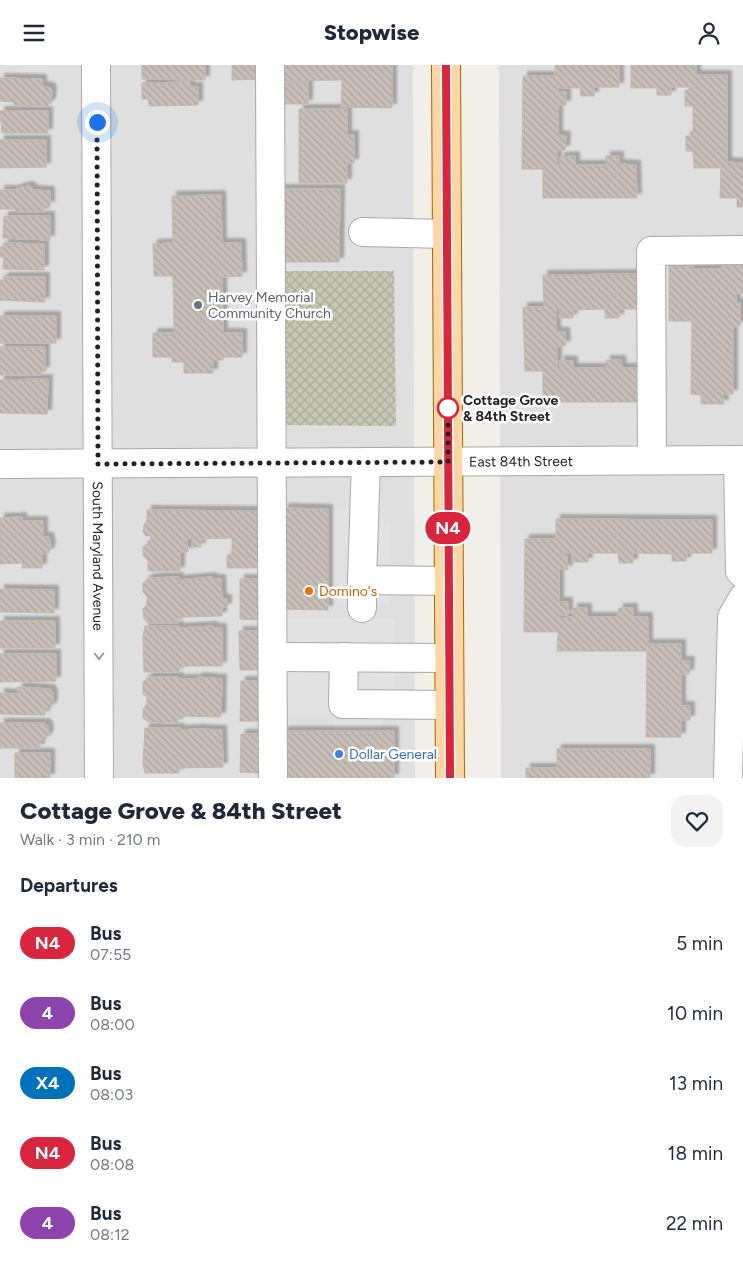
<!DOCTYPE html>
<meta charset="utf-8">
<style>
body{margin:0;font-family:Figtree,sans-serif;background:#f2f2f3;color:#1f2937;height:100vh;display:flex;flex-direction:column;font-size:19px;white-space:nowrap}
*{box-sizing:border-box;margin:0}
p{font-size:16px;color:#747a83}
.icon{flex:none;width:28px;height:28px;fill:none;stroke:currentColor;stroke-width:2;stroke-linecap:round;stroke-linejoin:round}
.map{position:relative;height:713px;overflow:hidden}
.sheet{display:flex;flex-direction:column;background:#fff;flex:1}
.sheet>*{flex:none}
.badge{padding:0 10px;border-radius:16px;font-size:18px;line-height:32px}
.you{position:absolute;width:25px;height:25px;margin:-12px;border:4px solid #fff;border-radius:50%;background:#1a73e8;box-shadow:0 0 0 8px #1a73e833}
.map>.badge{position:absolute;translate:-50% -50%;box-shadow:0 0 0 2px #fff}
h2{padding:0 20px;font-size:19px;line-height:45px}
.round{display:grid;place-items:center;flex:none;width:52px;height:52px;border-radius:15px;background:#f2f2f3}
.head{display:flex;align-items:center;justify-content:space-between;height:85px;padding:0 20px}
h1{font-size:24px;font-weight:800;line-height:38px}
ul{padding:0;list-style:none}
li{display:flex;align-items:center;gap:15px;height:70px;padding:0 20px}
li div{flex:1}
li b{display:block;font-size:19px}
li em{font-style:normal}
li .badge{min-width:55px;font-weight:700;text-align:center}
header{display:flex;justify-content:space-between;align-items:center;height:65px;padding:0 20px;background:#fff;font-size:22px;font-weight:800}
.map>svg:first-child{display:block}
.residential{fill:#e0dfdf}
.construction{fill:url(#construction-cross-hatch)}
.parking{fill:#e2e2e2}
.building{fill:url(#building-back-hatch);stroke:#c4b6ab;filter:url(#shadow)}
.lines{fill:none;stroke-linecap:round;stroke-linejoin:round}
.minor-casing{stroke:#a9a9a9;stroke-width:30}
.major-casing{stroke:#a06b00;stroke-width:30}
.minor{stroke:#fff;stroke-width:28}
.major{stroke:#fcd6a4;stroke-width:28}
.oneway{stroke:#9c9c9c}
.line-casing{stroke:#fff;stroke-width:11}
.line{stroke:#d7263d;stroke-width:8}
.walk{stroke:#222;stroke-width:5;stroke-dasharray:0 9}
.worship-dot{fill:#6b7280;stroke:#fff;stroke-width:2}
.stop-dot{fill:#fff;stroke:#d7263d;stroke-width:2.5}
.food-dot{fill:#e8710a;stroke:#fff;stroke-width:2}
.shop-dot{fill:#3f7fe0;stroke:#fff;stroke-width:2}
.labels{text-anchor:middle;stroke-width:5;stroke-linejoin:round;paint-order:stroke}
.worship-label{font-size:14px;fill:#5b616d;stroke:#fff;text-anchor:start}
.stop-label{font-size:14px;font-weight:bold;fill:#222;stroke:#fff;text-anchor:start}
.street-label{font-size:14px;fill:#222;stroke:#fff}
.food-label{font-size:14px;fill:#c56008;stroke:#fff;text-anchor:start}
.shop-label{font-size:14px;fill:#366cbe;stroke:#fff;text-anchor:start}
</style>
<header><svg class="icon" aria-label="menu" viewBox="0 0 24 24"><path d="M4 6h16M4 12h16M4 18h16"/></svg>Stopwise<svg class="icon" aria-label="person" viewBox="0 0 24 24"><circle cx="12" cy="8" r="4"/><path d="M4 21q1-7 8-7t8 7"/></svg></header>
<div class="map">
<svg width="743" height="713" viewBox="0 0 743 713">
<defs>
<pattern id="construction-cross-hatch" width="8" height="8" patternUnits="userSpaceOnUse" patternTransform="scale(1.25)"><rect width="8" height="8" fill="#c7c7b4"/><path d="M0 0l8 8M0 8l8-8" fill="none" stroke="#abab9a"/></pattern>
<pattern id="building-back-hatch" width="6" height="6" patternUnits="userSpaceOnUse" patternTransform="scale(1.25)"><rect width="6" height="6" fill="#c7bfb8"/><path d="M-1 5l2 2M0 0l6 6M5-1l2 2" fill="none" stroke="#aba49e"/></pattern>
<filter id="shadow"><feDropShadow dx="4.5" dy="-4.5" stdDeviation="1" flood-color="#0004"/></filter>
</defs>
<rect width="100%" height="100%" fill="#f2efe9"/>
<!-- residential -->
<path class="residential" d="M0,0H413L415,713H0Z
M499,0H743V713H501Z"/>
<!-- construction -->
<path class="construction" d="M282,206H394L396,361L283,360Z"/>
<!-- parking -->
<path class="parking" d="M333,445H374V457H390V539H333Z
M282,554H395V655H381V664H335V648L282,649Z"/>
<!-- building -->
<path class="building" d="M142,0H205V15L142,14Z
M232,0H261V14L232,15Z
M281,0H392V43L341,42L342,15L281,16Z
M555,0H619V22H594V31H581L580,23H557V27H566V40H558V70L566,71L565,85H557V101H560V92L575,91V100H606V91H619V99L636,100L637,133H543V104H522L523,11H555Z
M631,0H696V10H727V97L743,98V142H737V133H720L721,103H694L693,86H686V71H693V41H685V25L692,26V22H671V30H657V23H631Z
M0,13L42,14V21L49,22L52,25L51,37L47,41L15,40L13,37L0,36Z
M190,17V22H198V40L149,41L148,34H142V18Z
M282,18H308V39H282Z
M299,44H347V70H354V98H347V118H299Z
M0,46H48V68H2Z
M0,75H46V102L0,103Z
M29,121L34,125L50,126V141L44,140L45,147H17L15,144H0V125H15L18,123Z
M279,124H340L339,197H279Z
M221,130L222,178H241L242,211L222,212L223,268H242V292H223V295H213V308H184V297H172V292H153V268H174L173,211H154L153,179L173,178L172,131Z
M4,151H50V175L3,173Z
M4,178L44,179V205L3,204L4,192H0V182H4Z
M669,201H693V204H722V201H743V228H736V238H740V261H733V329H723L724,339H701V330L691,329L692,256H669Z
M636,209L637,244H619V253H605V244L573,245V253H559L560,244H556V267H565L566,280L557,281V303L560,304V295L573,296V303H606V295H621L622,303H636L637,337H543V306H525L523,242H544L543,210Z
M4,212H45V237L0,235V215H4Z
M0,251H56V278H0Z
M0,282H45V306H41V310H0Z
M48,314L47,349L0,348V315Z
M284,443L328,444V545L282,544Z
M147,445L264,446L263,503H227V490H232V473L201,474V482H192L193,473H187L188,487H180V506H148V495L143,491V482L147,479H151V471H146L143,467L144,460L147,456Z
M22,452V456H43V472H49L51,481L49,488H42V503H22L23,498L0,499V453Z
M556,454L712,455V488H687L686,496H672V489L633,488V498H619L618,488H587L588,497H573V488L558,489V491H567L568,505L559,504V537H568V550H559V553L573,552V543H587V552H618L619,543H633V552H648V579H681V596H690L689,609H681V641H690V655H681V672H646L647,586H557L558,567H524L525,474H556Z
M179,512L178,515L212,512V514H221L222,534H227V542L222,543V551L178,552V558H148L144,554L143,544L147,540V531L143,527V518L149,513Z
M240,514H260V555L240,554Z
M0,524L54,525V548L0,547Z
M0,556H55V583H0Z
M145,561H179V563L213,561V563H222V601H179V607H144L143,572Z
M239,566H260V605H240Z
M0,589H56V616L0,617Z
M149,612H179L178,614H198V612L222,614L221,652L178,651V658L148,657L143,653V644L147,639V632L143,629V617Z
M241,616H261L260,656H240Z
M18,622L50,624L53,628V639L50,643H45V650L0,649V628L18,629Z
M0,658H45L48,661L49,669L45,675H40V683H0Z
M145,663H180V665L198,664L222,665L223,702L179,703V708H145L143,698Z
M283,666H394V713H283Z
M241,669H261V708L240,707Z
M557,684H650V713H526V703H557Z
M15,688H50V713H15Z"/>
<g class="lines">
<defs>
<g id="minor">
<path id="s1" d="M96,0L99,713"/>
<path d="M270,0L273,713"/>
<path d="M363,167L447,169"/>
<path d="M652,395L651,186L743,185"/>
<path d="M738,395L740,506L743,509"/>
<path d="M366,397L362,515L449,516"/>
<path id="s2" d="M0,399L743,395"/>
<path d="M362,543V515"/>
<path d="M273,592L449,593"/>
<path d="M344,592L343,639L449,640"/>
<path d="M728,713L732,552L743,533"/>
</g>
<path id="major" d="M446,0L450,713"/>
</defs>
<!-- minor casing -->
<use href="#minor" class="minor-casing"/>
<!-- major casing -->
<use href="#major" class="major-casing"/>
<!-- minor -->
<use href="#minor" class="minor"/>
<!-- major -->
<use href="#major" class="major"/>
</g>
<!-- one-way arrows -->
<defs><path id="oneway-chevron" d="M-2-3.5L2.5 0L-2 3.5" fill="none" stroke-width="1.6" stroke-linecap="round" stroke-linejoin="round" transform="scale(1.25)"/></defs>
<use class="oneway" href="#oneway-chevron" transform="translate(99 591) rotate(90)"/>
<g class="lines">
<defs>
<path id="line" d="M446,0L450,713"/>
</defs>
<!-- line casing -->
<use href="#line" class="line-casing"/>
<!-- line -->
<use href="#line" class="line"/>
<!-- walk -->
<path class="walk" d="M97,57L98,399L448,397V343"/>
</g>
<!-- markers -->
<circle class="worship-dot" cx="198" cy="240" r="5"/>
<circle class="stop-dot" cx="448" cy="343" r="10"/>
<circle class="food-dot" cx="309" cy="526" r="5"/>
<circle class="shop-dot" cx="339" cy="689" r="5"/>
<g class="labels">
<!-- worship labels -->
<g class="worship-label">
<text x="208" y="237">Harvey Memorial<tspan x="208" dy="16">Community Church</tspan></text>
</g>
<!-- stop labels -->
<g class="stop-label">
<text x="463" y="340">Cottage Grove<tspan x="463" dy="16">&amp; 84th Street</tspan></text>
</g>
<!-- street labels -->
<g class="street-label">
<text dy="5" stroke="none"><textPath href="#s2" startOffset="521">East 84th Street</textPath></text>
<text dy="5" stroke="none"><textPath href="#s1" startOffset="491">South Maryland Avenue</textPath></text>
</g>
<!-- food labels -->
<g class="food-label">
<text x="319" y="531">Domino's</text>
</g>
<!-- shop labels -->
<g class="shop-label">
<text x="349" y="694">Dollar General</text>
</g>
</g>
</svg>
<div class="you" style="left:97px;top:57px"></div>
<b class="badge" style="left:448px;top:463px;background:#d7263d;color:#fff">N4</b>
</div>
<section class="sheet">
<div class="head"><div><h1>Cottage Grove &amp; 84th Street</h1><p>Walk · 3 min · 210 m</p></div><a class="round"><svg class="icon" aria-label="heart" viewBox="0 0 24 24"><path d="M12 20l-8-8c-3-5 5-10 8-4 3-6 11-1 8 4z"/></svg></a></div>
<h2>Departures</h2>
<ul>
<li><span class="badge" style="background:#d7263d;color:#fff">N4</span><div><b>Bus</b><p>07:55</p></div><em>5 min</em></li>
<li><span class="badge" style="background:#8e44ad;color:#fff">4</span><div><b>Bus</b><p>08:00</p></div><em>10 min</em></li>
<li><span class="badge" style="background:#0072bc;color:#fff">X4</span><div><b>Bus</b><p>08:03</p></div><em>13 min</em></li>
<li><span class="badge" style="background:#d7263d;color:#fff">N4</span><div><b>Bus</b><p>08:08</p></div><em>18 min</em></li>
<li><span class="badge" style="background:#8e44ad;color:#fff">4</span><div><b>Bus</b><p>08:12</p></div><em>22 min</em></li>
</ul>
</section>
